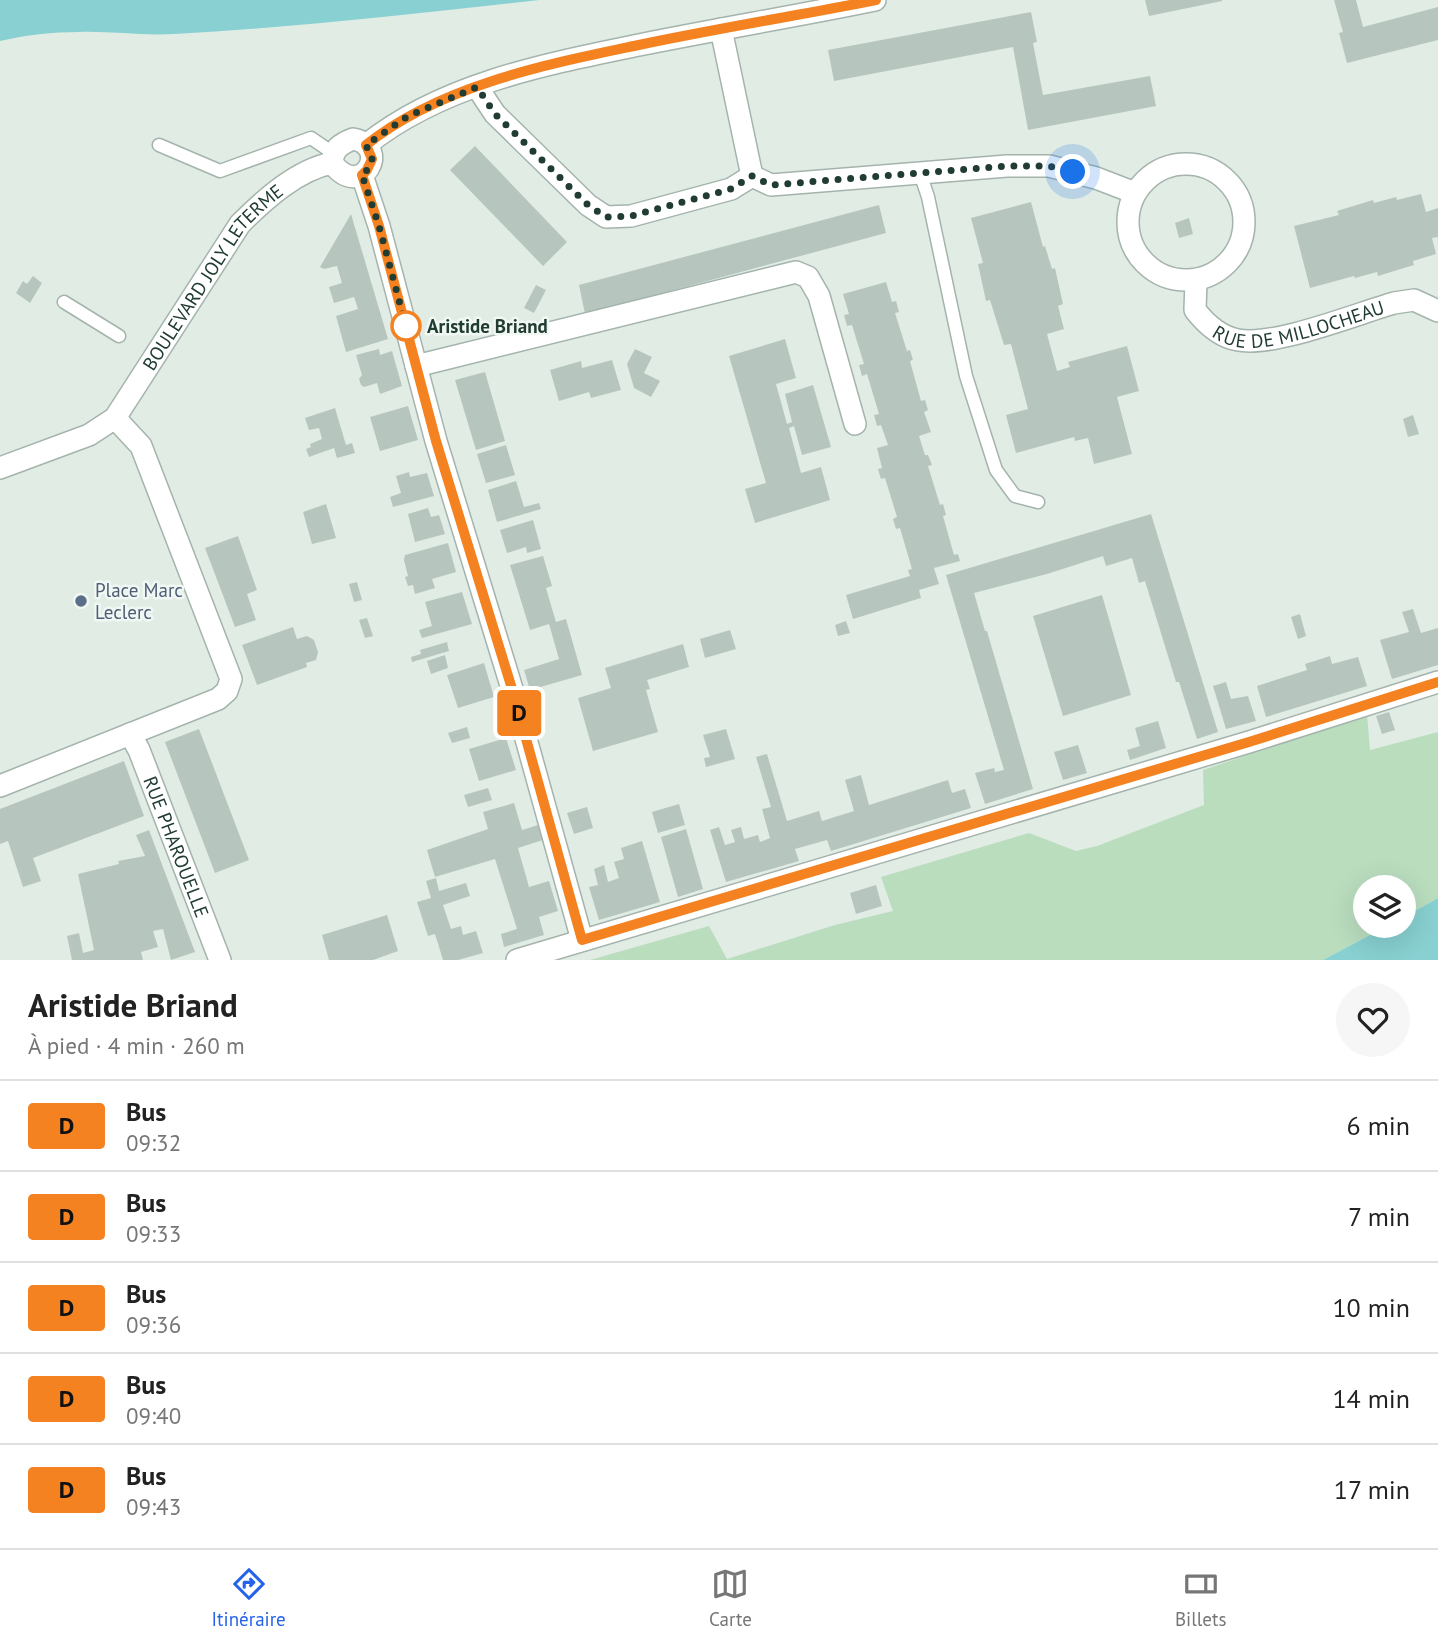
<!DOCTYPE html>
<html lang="fr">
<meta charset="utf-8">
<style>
body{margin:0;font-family:"PT Sans",sans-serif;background:#f6f6f6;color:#222;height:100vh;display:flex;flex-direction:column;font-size:26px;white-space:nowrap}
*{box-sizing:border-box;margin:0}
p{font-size:23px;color:#767676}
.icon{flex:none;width:38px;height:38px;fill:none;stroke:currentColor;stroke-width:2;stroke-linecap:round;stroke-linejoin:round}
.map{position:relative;height:960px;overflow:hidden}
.side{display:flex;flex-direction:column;background:#fff;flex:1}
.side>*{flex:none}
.badge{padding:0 14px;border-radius:5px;font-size:24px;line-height:46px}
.fabs{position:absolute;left:1353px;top:875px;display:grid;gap:14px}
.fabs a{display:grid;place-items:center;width:63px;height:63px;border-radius:50%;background:#fff;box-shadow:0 7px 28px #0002;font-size:35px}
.you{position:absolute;width:35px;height:35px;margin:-18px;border:5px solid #fff;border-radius:50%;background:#1a73e8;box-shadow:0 0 0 10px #1a73e833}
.map>.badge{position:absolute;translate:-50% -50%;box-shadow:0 0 0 4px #fff}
.round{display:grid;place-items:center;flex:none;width:74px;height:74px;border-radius:37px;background:#f6f6f6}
.head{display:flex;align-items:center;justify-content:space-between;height:119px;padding:0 28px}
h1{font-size:33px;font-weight:700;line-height:52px}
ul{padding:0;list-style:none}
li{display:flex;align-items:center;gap:21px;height:91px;padding:0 28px;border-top:2px solid #e0e0e0}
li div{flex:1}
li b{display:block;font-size:26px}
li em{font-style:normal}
li .badge{min-width:77px;font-weight:700;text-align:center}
.tab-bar{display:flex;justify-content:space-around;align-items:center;height:98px;border-top:2px solid #e0e0e0;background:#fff;font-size:19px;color:#767676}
.tab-bar a{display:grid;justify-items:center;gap:4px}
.tab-bar .selected{color:#2563eb}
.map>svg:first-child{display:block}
.green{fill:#baddbe}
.water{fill:#88d0d1}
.building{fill:#b6c6be}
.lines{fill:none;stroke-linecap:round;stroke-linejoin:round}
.service-casing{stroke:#a4b4ac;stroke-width:15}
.minor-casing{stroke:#a4b4ac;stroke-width:24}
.service{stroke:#fff;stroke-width:12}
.minor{stroke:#fff;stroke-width:21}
.line-casing{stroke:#fff;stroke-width:16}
.line{stroke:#f48221;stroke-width:10}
.walk{stroke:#213c32;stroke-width:7;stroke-dasharray:0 12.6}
.stop-dot{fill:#fff;stroke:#f48221;stroke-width:3.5}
.service-dot{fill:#5c6f8a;stroke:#f1f8f4;stroke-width:2.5}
.labels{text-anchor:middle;stroke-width:5;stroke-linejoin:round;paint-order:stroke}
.street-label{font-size:19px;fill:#213c32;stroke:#f1f8f4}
.stop-label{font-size:19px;font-weight:bold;fill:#213c32;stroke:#f1f8f4;text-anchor:start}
.service-label{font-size:19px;fill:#4e5e75;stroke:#f1f8f4;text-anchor:start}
</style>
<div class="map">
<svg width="1438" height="960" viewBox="0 0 1438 960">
<rect width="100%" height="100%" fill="#e1ece5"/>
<!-- green -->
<path class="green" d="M1367,714L1370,750L1438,732V898L1404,917V887H1365V926H1387L1323,960H590L709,926L727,959L835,925L893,911L881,877L1029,833L1076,851L1097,846L1204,805L1203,770Z"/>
<!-- water -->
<path class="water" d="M0,0H539C418,14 297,27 174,34C143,36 111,31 79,32C52,32 26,35 0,41Z
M1438,898V960H1323L1387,926H1404V917Z"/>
<!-- building -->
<path class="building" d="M1145,0H1222V1L1149,16Z
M1334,0H1356L1363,27L1438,7V40L1347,63L1339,33L1343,32Z
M1031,12L1037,42L1033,43L1043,95L1150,76L1156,106L1028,130L1013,47L834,81L828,50Z
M475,146L567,242L543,266L450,170Z
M1421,194L1426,212L1438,208V237L1432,238L1436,254L1413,261L1414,265L1378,276L1377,272L1355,278L1354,276L1310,288L1294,226L1339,215L1337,211L1373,200L1374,203L1396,197L1397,200Z
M1031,202L1043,247L1045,246L1052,269L1055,268L1063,304L1058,306L1064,329L1047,334L1057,371L1070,367L1068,362L1127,346L1139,391L1117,397L1132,454L1094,464L1088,438L1075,441L1074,437L1016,453L1006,415L1028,409L1011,344L1004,345L990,300L986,301L978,264L983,263L971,218Z
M879,205L886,233L585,314L579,285Z
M351,214L388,339L346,352L336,316L358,309L354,297L334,303L329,287L342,283L337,266L324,269L320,267Z
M1189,218L1193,234L1179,238L1175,223Z
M33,276L42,283L30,303L16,293L23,281L27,284Z
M886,282L892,302L896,301L899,312L895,313L907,351L910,350L913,360L910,361L921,401L925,400L928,410L924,412L931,432L919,436L925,455H928L932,465L928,466L940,505L943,504L946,515L943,516L954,555L958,554L960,561L934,568L939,584L919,590L921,598L853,619L846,595L910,576L908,570L912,569L900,528L896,529L893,519L897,517L885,478L881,479L878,469L882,468L877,448L888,445L881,425L877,426L874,415L879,414L867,374L862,376L859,365L864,364L852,325L847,326L844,315L849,314L843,294Z
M536,285L546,290L534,313L524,308Z
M785,339L796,378L776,384L787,424L792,422L785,394L813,385L831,447L802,455L794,426L789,428L801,473L821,467L830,500L755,523L745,489L766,483L729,356Z
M379,349L380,355L392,351L402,386L380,394L377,383L364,387L361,385L359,379L362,375L356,355Z
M635,349L652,357L644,373L660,381L651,397L634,388L627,364Z
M612,360L621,390L591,398L589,392L559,401L550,370L581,361L582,368Z
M485,372L505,441L476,450L455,380Z
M408,406L418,440L380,451L370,417Z
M335,408L346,445L352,443L355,453L337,458L334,448L309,457L306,449L311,447L310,444L322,439L319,428L309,430L305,418Z
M1413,415L1419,434L1408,437L1403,419Z
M506,445L515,475L486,483L477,454Z
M409,472L410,477L427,473L434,496L393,507L390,497L401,493L396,476Z
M516,481L524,507L539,503L541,509L497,522L488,490Z
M326,504L336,538L312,544L303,512Z
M428,508L431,517L439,515L445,534L415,542L408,514Z
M1151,514L1218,732L1197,739L1179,682H1176L1145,581L1139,583L1132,558L1106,566L1103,556L1047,574L974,593L985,631H987L1033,789L985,804L975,773L994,768L995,772L1004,770L946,575Z
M533,520L541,549L527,553L526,547L507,553L500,530Z
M238,536L257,590L247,594L256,620L235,627L205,548Z
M448,543L456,572L432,579L435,588L415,594L413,585L408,586L405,577L408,576L404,560L405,555Z
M543,556L552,586L546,588L556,622L566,619L582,675L530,690L524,670L559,659L549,624L530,630L510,565Z
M357,582L362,600L354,602L349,584Z
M462,592L472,624L422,638L419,630L432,626L425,602Z
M1102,595L1131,695L1063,716L1033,616Z
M1413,609L1421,633L1438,628V665L1392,679L1380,640L1409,632L1402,612Z
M1300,614L1306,636L1298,639L1291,617Z
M367,618L373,636L365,638L359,620Z
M846,621L850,633L838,636L835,625Z
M293,627L297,639L307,636L314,640L318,652L316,660L306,663L307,667L257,685L242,645Z
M730,630L736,649L705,658L700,639Z
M447,642L449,651L412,662L411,657L421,654L420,650Z
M683,644L689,667L647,680L650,689L646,690L658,732L593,751L578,698L611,688L605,668Z
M445,655L448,668L431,674L427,661Z
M1330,656L1332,664L1358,657L1367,686L1266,717L1257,686L1307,670L1305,664Z
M484,663L494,697L458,708L447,675Z
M1226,682L1231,699L1248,696L1256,721L1226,729L1213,686Z
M1389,712L1395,730L1382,734L1376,716Z
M1158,721L1166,748L1130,760L1127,750L1140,746L1135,728Z
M467,727L470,738L452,743L448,733Z
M199,729L249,860L215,873L165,742Z
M726,729L735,759L706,767L704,758L710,757L703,735Z
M506,738L516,770L479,781L469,749Z
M1078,745L1087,773L1063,780L1054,752Z
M767,754L787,821L819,811L822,821L854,811L845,780L861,775L869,805L948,780L952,793L965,789L971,808L831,851L827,840L795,849L799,861L726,882L710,830L719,827L725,845L735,842L731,830L741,827L744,839L758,835L760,842L770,838L762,809L771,807L756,757Z
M124,761L144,816L33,858L41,881L23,887L8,841L0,844V809Z
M488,788L492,800L468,807L464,795Z
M514,803L522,830L538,825L543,840L518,848L529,887L549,881L558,911L539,917L544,935L504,947L501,934L517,929L495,859L435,877L427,850L488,829L483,812Z
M679,804L685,825L658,833L652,812Z
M587,807L593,828L574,834L567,813Z
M686,829L703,889L678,897L661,837Z
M149,830L195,952L171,960L163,929L153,931L158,947L141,952L143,960H72L67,936L79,933L83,953L94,950L78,874L119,864L118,861L145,856L136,835Z
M642,841L660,902L599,920L589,887L598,885L594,869L604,865L608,882L619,878L614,862L624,859L621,848Z
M436,878L439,891L466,883L470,896L443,905L451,929L461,926L463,935L476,931L483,953L458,960H443L435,934L428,936L417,902L431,898L426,881Z
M876,885L882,906L856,914L850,893Z
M387,915L398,951L373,960H329L322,935Z"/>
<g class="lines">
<defs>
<path id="service" d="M159,145L220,171L311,138L333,153
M920,173L928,197L966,376L996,470L1015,496L1038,502
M64,302L119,336"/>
<g id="minor">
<path d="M721,29L752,176"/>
<path d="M477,87L495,114L588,205L606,217L631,216L731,189L752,176"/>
<path d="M353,139C392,146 362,202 332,163C333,149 340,144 353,139Z"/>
<path d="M366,145C442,84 546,64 639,45C718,29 797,16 875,0"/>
<circle cx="1186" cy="222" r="58"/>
<path d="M362,175L379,226L436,441L513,692L582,940"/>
<path d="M752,176L771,185L1007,166H1049L1096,178L1135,193"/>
<path id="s1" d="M1196,281L1195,310C1206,324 1220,337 1238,340C1274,347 1356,314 1394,303L1414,300L1438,311"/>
<path d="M416,366L796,272L808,277L819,296L855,424"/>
<path id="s2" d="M0,468L89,435L115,418L240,224C265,199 297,170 332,163"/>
<path id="s3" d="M130,734L139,750L220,960"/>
<path d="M0,786L218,699L227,691L231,679L141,446L115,418"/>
<path d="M517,960L1249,742L1438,682"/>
</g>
</defs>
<!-- service casing -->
<use href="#service" class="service-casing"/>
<!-- minor casing -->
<use href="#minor" class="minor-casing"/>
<!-- service -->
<use href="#service" class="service"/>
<!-- minor -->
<use href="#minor" class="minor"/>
</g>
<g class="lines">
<defs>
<path id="line" d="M876,0C795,16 714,29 634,46C544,65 439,86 366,145L372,159L367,170L362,175L379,226L436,441L513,692L582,940L1249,742L1438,682"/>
</defs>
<!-- line casing -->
<use href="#line" class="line-casing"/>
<!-- line -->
<use href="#line" class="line"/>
<!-- walk -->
<path class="walk" d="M406,326L379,226L362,175L367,170L372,159L366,145L408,116L477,87L495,114L588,205L606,217L631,216L731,189L752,176L771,185L1007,166H1049L1073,172"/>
</g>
<!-- markers -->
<circle class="stop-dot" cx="406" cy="326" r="14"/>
<circle class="service-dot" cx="81" cy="601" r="7"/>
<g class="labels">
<!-- street labels -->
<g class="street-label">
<text dy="7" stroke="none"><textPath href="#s2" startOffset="298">BOULEVARD JOLY LETERME</textPath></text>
<text dy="7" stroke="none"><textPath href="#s1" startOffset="145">RUE DE MILLOCHEAU</textPath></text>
<text dy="7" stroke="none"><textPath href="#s3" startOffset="122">RUE PHAROUELLE</textPath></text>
</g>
<!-- stop labels -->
<g class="stop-label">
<text x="427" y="333">Aristide Briand</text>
</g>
<!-- service labels -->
<g class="service-label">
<text x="95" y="597">Place Marc<tspan x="95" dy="22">Leclerc</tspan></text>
</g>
</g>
</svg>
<div class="fabs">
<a><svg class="icon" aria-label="layers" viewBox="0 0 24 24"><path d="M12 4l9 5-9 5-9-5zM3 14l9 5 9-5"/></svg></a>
</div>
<div class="you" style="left:1073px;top:172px"></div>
<b class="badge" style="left:519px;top:713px;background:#f48221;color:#111">D</b>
</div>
<section class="side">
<div class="head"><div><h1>Aristide Briand</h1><p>À pied · 4 min · 260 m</p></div><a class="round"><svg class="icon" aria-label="heart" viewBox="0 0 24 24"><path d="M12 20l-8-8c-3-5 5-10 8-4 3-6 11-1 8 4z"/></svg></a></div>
<ul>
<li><span class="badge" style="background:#f48221;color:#111">D</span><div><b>Bus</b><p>09:32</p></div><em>6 min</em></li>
<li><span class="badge" style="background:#f48221;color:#111">D</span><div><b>Bus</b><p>09:33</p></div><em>7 min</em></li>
<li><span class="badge" style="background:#f48221;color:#111">D</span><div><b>Bus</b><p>09:36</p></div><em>10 min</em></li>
<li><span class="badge" style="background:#f48221;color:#111">D</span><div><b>Bus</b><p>09:40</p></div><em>14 min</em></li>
<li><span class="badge" style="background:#f48221;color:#111">D</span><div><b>Bus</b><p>09:43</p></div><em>17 min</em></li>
</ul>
</section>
<nav class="tab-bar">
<a class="selected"><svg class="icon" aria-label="directions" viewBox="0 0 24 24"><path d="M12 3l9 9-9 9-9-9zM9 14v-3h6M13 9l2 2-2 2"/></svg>Itinéraire</a>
<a><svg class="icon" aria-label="map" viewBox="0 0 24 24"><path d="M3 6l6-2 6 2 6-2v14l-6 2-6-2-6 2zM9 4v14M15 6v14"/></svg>Carte</a>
<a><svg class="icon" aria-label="tickets" viewBox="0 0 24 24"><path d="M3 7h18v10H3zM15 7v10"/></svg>Billets</a>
</nav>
